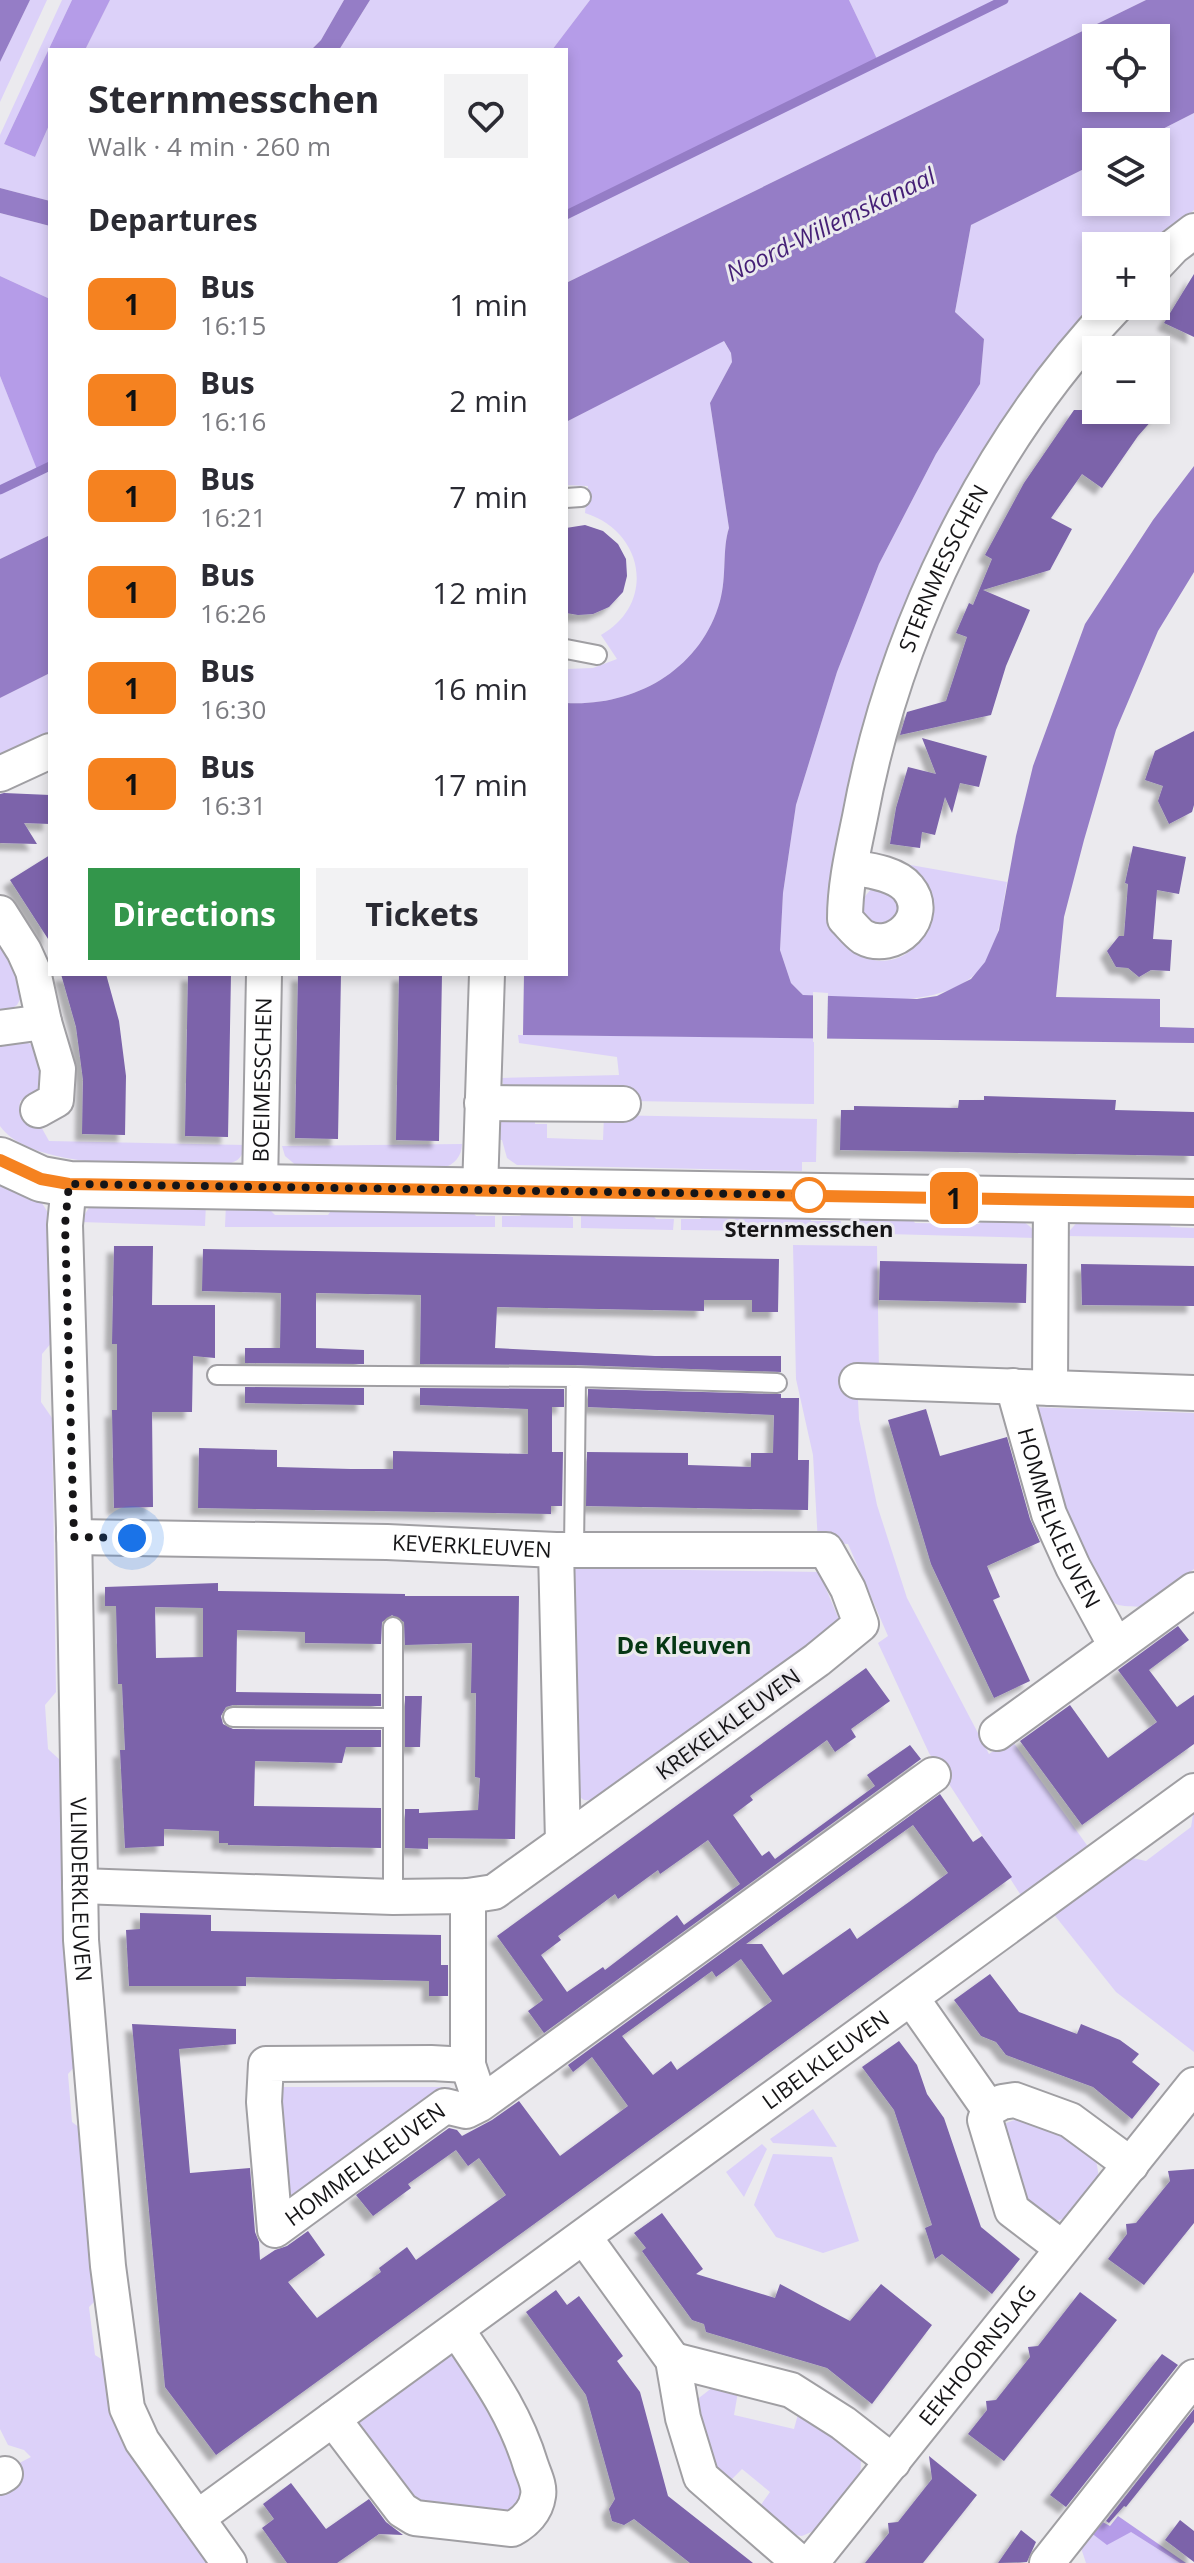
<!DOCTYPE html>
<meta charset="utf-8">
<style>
body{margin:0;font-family:"Open Sans",sans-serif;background:#f2f2f3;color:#2b2b33;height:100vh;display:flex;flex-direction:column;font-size:30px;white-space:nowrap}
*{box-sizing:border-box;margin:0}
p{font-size:26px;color:#7c7c81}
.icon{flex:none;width:44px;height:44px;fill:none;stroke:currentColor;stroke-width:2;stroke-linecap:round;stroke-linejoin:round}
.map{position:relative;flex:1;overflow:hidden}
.details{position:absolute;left:48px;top:48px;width:520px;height:928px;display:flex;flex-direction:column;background:#fff;border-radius:0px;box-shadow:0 4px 12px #0003}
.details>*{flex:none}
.badge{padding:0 16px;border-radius:12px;font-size:28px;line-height:52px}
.tools{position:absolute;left:1082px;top:24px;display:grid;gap:16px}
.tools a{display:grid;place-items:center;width:88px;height:88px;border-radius:0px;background:#fff;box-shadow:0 4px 12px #0003;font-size:40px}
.you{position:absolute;width:40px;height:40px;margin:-20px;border:6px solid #fff;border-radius:50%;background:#1a73e8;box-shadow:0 0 0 12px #1a73e833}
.map>.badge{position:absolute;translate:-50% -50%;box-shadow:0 0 0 4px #fff}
h2{padding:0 40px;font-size:30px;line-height:72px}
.round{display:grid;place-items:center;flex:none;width:84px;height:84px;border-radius:0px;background:#f2f2f3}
.headline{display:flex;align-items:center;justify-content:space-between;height:136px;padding:0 40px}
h1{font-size:38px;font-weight:700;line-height:60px}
.action{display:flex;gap:16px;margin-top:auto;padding:16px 40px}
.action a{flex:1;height:92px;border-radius:0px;background:#33964b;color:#fff;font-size:32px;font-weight:700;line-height:92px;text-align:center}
.action a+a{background:#f2f2f3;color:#2b2b33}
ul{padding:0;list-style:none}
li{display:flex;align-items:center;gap:24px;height:96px;padding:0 40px}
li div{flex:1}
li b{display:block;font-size:30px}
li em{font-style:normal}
li .badge{min-width:88px;font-weight:700;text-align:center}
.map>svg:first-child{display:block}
.green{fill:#dcd1f9}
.forest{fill:#b59ce8}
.water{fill:#957dc6;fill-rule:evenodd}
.pier{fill:#ebeaee}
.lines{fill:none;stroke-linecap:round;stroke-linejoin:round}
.stream{stroke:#957dc6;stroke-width:9}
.building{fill:#7b63aa;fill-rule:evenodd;filter:url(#shadow)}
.service-casing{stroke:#a09fa3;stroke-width:22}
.minor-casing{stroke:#a09fa3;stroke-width:38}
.tertiary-casing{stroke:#a09fa3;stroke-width:48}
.service{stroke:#fff;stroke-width:18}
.minor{stroke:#fff;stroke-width:34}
.tertiary{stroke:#fff;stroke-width:44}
.line-casing{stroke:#fff;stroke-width:18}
.line{stroke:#f58220;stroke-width:12}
.walk{stroke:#161517;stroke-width:8;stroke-dasharray:0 14.4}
.stop-dot{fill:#fff;stroke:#f58220;stroke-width:4}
.labels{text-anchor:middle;stroke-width:6;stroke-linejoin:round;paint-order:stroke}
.street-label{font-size:22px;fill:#161517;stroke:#ebeaee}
.stop-label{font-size:22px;font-weight:bold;fill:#161517;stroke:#ebeaee}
.water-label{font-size:24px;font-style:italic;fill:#451f76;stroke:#ebeaee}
.neighbourhood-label{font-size:24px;font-weight:bold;fill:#063714;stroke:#ebeaee}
</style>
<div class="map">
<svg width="1194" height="2563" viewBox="0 0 1194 2563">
<defs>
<filter id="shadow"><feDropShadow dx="-7" dy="7" stdDeviation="2" flood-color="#0004"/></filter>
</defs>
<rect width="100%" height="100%" fill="#ebeaee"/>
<!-- green -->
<path class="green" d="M30,0H47L0,102V62Z
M62,0H72L4,144L35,157L50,123V201L0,188V135Z
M110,0H344L321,40L311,50H85Z
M370,0H590L552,50H339Z
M849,0H1146L566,283V214L878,61Z
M1194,113V210L1153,246H1096V299L1016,405L922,569L846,943C850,947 855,953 860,955C901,977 942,933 927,892C925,887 924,879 920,875C916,871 909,867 905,864L1007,882C1002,909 1000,941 984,964C950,1013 856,999 803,995L791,983L780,950L783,893L796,805L837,672L879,564L936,454L980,384L984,339L955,312L971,225L1096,163V202H1156V142H1137Z
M0,213L50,226V299L0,276Z
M723,340L731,353L732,362L710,403L729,528C722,549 727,576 720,601C701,670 634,707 566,703V669L593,668L617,659L601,635C656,604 645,532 585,513L588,486L566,485V422Z
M0,376L38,471L50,466V535L0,559Z
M50,673V735L0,759V698Z
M872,888L897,892L900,919L877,928L863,918L861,901Z
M0,941L15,965L22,996L17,1005L0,1016Z
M518,1035L814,1038V1104L631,1101L504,1090L502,1078L619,1075L617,1057L519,1043Z
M14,1042H26L39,1049L47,1083L34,1095L20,1101L19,1112L24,1121L39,1123L49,1141L245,1145C242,1159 237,1162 224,1165C169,1164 33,1173 0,1126V1045Z
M535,1114V1124H547V1138L603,1140L604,1115L817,1119L816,1162H802V1171L517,1165L507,1158L502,1140L493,1139L498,1122L507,1117Z
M462,1144C462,1156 454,1165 443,1168L298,1167L285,1156L282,1146Z
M0,1180L42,1203L53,1221L52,1342L42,1354L41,1402L52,1418L56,1692L45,1705L48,1749L60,1760L77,2064L68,2074L72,2122L84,2131L98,2298L89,2307L95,2355L106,2362L211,2563H0V2473L31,2457L24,2450L8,2445L0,2429Z
M206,1203L205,1226L80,1222L90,1206Z
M226,1203L264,1204L275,1215H328L335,1205L466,1204L476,1216H495V1227H225Z
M534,1204L567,1205V1216L573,1217V1228L502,1227V1216H520Z
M581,1205L645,1207L656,1219H674L673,1230L581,1228Z
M713,1207L810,1214L811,1221H841V1232L681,1230V1219H700Z
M850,1210L907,1212L915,1223L979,1224L989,1214C1010,1218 1028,1217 1038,1238L850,1233Z
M1161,1216L1171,1227L1194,1228V1238L1065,1236L1080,1219Z
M793,1245L877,1246L879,1372L864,1386L858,1400L859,1419L877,1505L907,1598L989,1754L1011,1739L1089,1848L1022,1897L929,1753L878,1643L888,1636L848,1544L818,1543L813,1455L796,1379Z
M1031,1407L1194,1413V1569L1141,1607C1134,1606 1122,1607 1116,1604C1087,1591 1041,1441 1031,1407Z
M564,1568L819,1572L843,1629L602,1801L584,1800L569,1790Z
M1194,1809V2052L1116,1992L1052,1912L1128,1857L1146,1861L1191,1827Z
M276,2087H450L282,2204Z
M813,2109L837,2147L773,2143L770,2139Z
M1023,2117L1065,2132L1095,2154L1099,2177C1088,2192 1073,2227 1050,2219C1042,2217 1035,2211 1027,2207L1002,2132L1006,2123Z
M762,2144L767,2149L744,2197L726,2172Z
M773,2154L832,2157L859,2241L823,2253L776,2237L754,2205Z
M454,2351L503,2419L528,2497L515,2515L418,2507L351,2426Z
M713,2387L738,2392L734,2415L794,2429L800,2407L854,2450L861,2460L860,2480L818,2529L802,2536L789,2534L758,2509L770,2492L742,2469L728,2483L710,2465L695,2401Z
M1090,2532H1131L1180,2563H1086L1081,2548Z"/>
<!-- forest -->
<path class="forest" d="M72,0H110L85,50H50V123L35,157L4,144Z
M590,0H849L878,61L566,215V50H552Z
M0,276L50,299V466L38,472L0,376Z
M1118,2516L1186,2563H1180L1131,2532L1107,2545L1090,2532L1099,2520L1110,2526Z"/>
<!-- water -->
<path class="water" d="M0,0H30L0,62Z
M344,0H370L339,50H311L321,40Z
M1146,0H1194V113L1137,142H1096V163L971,225L955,312L984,339L980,384L936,454L879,564L837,672L796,805L783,893L780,950L791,983L803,995L917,999L937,996L971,979L985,962L999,930L1016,836L1033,766L1085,624L1153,520L1194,466V572L1158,631L1116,730L1084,840L1064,917L1056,997L1160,999V1027L1194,1028V1043L523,1035L524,974H566V703C634,707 701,670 720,601C727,576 722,549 729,528L710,403L732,362L731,353L724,341L566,422V283ZM1096,38H1156V98H1096Z
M0,188L50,201V226L0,213Z
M50,535V673L0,698V559Z"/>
<!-- pier -->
<path class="pier" d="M813,992L828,993L827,1041L813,1042Z"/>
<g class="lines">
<!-- stream -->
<path class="stream" d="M566,215L1004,0
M0,490L50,466"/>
</g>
<!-- building -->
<path class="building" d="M1194,274V337L1164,323Z
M1074,410H1161L1138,436L1102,488L1082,474L1051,518L1072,529L1050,570L983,590L1030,610L1006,666L991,715L900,735L907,712L946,701L967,637L956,633L969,603L973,605L992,559L985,555L1024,483Z
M585,525L603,531L618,544L626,559L627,576L623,592L609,607L593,614L578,615L566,613V528Z
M1194,731V805L1192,812L1169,824L1158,801L1163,786L1145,780L1155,751Z
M922,738L987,756L979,787L960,783L952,813L945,797L935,835L922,832L920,848L890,844L896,808L908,767L936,774Z
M4,793L50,795V824L24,823L37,844L0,843V794Z
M1133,846L1186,857L1179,894L1157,890L1153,939L1172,940L1170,971L1151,970L1139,977L1128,968L1116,967L1107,951L1119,936H1124L1128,884L1125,883Z
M50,855V942L10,880Z
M61,974H106L119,1021L126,1076L125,1135L82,1134L83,1080L76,1027Z
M188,974H231L228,1137L185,1136Z
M298,974H341L338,1139L295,1138Z
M399,974H442L439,1141L396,1140Z
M984,1096L1116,1100L1115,1110L1194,1112V1156L840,1150L841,1110H854V1106L958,1108L959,1100H984Z
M114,1246H153L152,1305H215V1358L193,1356L192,1412H152L153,1507L114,1508L112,1410H117V1344H112Z
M203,1249L779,1259L778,1312H752V1300H704V1311L497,1307L495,1348L655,1356H781V1372L576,1365L420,1364L421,1295L316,1293V1348L364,1350V1364L245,1363V1348H280L281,1293L202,1291Z
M880,1261L1027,1264L1026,1303L879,1300Z
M1081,1264L1194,1266V1306L1082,1305Z
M245,1387L364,1388V1405L245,1403Z
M420,1388L564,1389V1407H552V1452H563L562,1506H551V1514L198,1508L199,1448L277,1450V1467L351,1469H393V1451L528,1454V1409L420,1405Z
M588,1389L781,1394V1398H799L798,1460H809L808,1510L586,1506L587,1452L688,1453V1465L751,1467V1453H773L774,1415L588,1407Z
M926,1409L940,1456L1007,1437L1030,1519L1040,1542L987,1566L1000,1597L993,1600L1030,1681L994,1698L931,1564L888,1420Z
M218,1583V1591L405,1594V1596H519L515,1839L428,1838V1849L405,1848V1809H419V1813L478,1810L480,1778L475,1777L476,1693H471L472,1643L405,1645L404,1622L392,1615L382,1622L381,1644L305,1643V1632L237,1630L236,1692L381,1694V1706L233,1705L226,1707L221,1716L223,1724L233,1729L381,1730V1747H346L342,1763L255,1761L254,1806L381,1808V1848L228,1845V1843H219V1831L164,1829V1846L125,1848L120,1750H125L122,1684H118L116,1606H105V1587ZM155,1607L203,1608V1657L156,1658Z
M1178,1626L1189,1640L1149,1670L1177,1707L1194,1695V1744L1082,1825L1020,1741L1070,1705L1108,1758L1138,1736L1157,1722L1118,1670Z
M866,1668L890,1701L851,1729L856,1737L835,1752L827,1740L750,1796L753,1800L733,1815L762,1856L769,1851L775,1859L875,1786L867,1775L910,1745L921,1759L544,2033L528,2011L543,2000L497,1936ZM708,1840L740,1884L684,1925L677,1915L605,1970L603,1967L567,1992L541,1955L561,1940L558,1936L615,1894L618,1899L658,1870L660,1874Z
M405,1696H422L420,1747H405Z
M940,1794L973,1842L982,1836L1012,1877L216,2455L165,2387L132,2024L236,2029V2044L179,2049L190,2173L250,2168L255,2232L259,2242L260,2260L275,2250L287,2246L308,2231L325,2255L288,2282L317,2318L381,2272L379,2268L407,2247L416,2260L506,2195L479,2158L468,2166L456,2150L408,2184L411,2188L373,2216L356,2195L449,2128L457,2130L462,2136L492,2120L519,2101L560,2156L628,2106L592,2057L573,2072L568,2065ZM913,1825L948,1873L909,1902L857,1939L850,1928L783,1975L762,1944H746ZM741,1959L772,2001L677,2070L671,2061L653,2075L622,2036L712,1971L716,1977Z
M140,1913L211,1915V1931L441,1935V1965H448V1996H429V1981L246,1977V1986H129L126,1930L140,1929Z
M990,1974L1019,2012L1077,2034L1081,2024L1120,2040L1139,2054L1132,2062L1160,2084L1132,2119L1093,2087L1006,2055L996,2042L981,2036L954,2000Z
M899,2041L917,2065L927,2094L944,2118L981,2227L1020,2259L992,2294L942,2254L935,2259L925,2228L932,2225L894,2110L862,2067Z
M1194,2169V2223L1144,2285L1108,2259L1127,2234L1126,2224L1136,2223L1170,2181L1168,2171Z
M662,2213L703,2269L696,2274L775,2298L780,2284L850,2321L881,2284L932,2325L872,2404L827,2368L706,2332L704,2324L692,2320L642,2251L646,2248L634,2233Z
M556,2290L567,2305L579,2296L623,2356L617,2361L640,2392L668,2496L753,2563H690L634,2519L624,2525L612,2521L609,2509L615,2499L586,2395L526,2312Z
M1080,2292L1117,2320L1004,2461L968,2434L987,2410L986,2401L996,2400L1030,2357L1028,2347L1038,2346Z
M1162,2354L1178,2365L1066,2507L1050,2495Z
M1194,2409V2422L1126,2507L1124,2506L1109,2523L1106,2521Z
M929,2456L977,2495L923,2563H865L889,2533L888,2523L898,2522L932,2479Z
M291,2483L326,2529L369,2499L386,2522L403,2535L379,2534L337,2563H287L262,2528L274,2519L263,2504Z
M1180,2520L1194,2531V2562L1165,2540Z
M1021,2530L1036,2542L1027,2562L998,2563Z"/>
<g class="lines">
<defs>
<path id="service" d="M566,498L581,497
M566,649L597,655
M217,1375L576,1377L777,1383
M574,1550L576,1377
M233,1717L392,1718
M393,1897V1627"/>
<g id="minor">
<path d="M1156,265L1173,247L1194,231"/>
<path d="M0,774L50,751"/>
<path id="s1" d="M850,867C868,870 896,873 908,888C932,917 894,954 863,937C857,933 850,924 845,919C845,884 853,851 860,817C894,632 986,442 1116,306"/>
<path d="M0,913L24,951L33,971L44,1022L0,1028"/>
<path d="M482,1103L623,1104"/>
<path d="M38,1110L56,1100L58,1069L44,1022"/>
<path id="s2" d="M69,1184L65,1225L74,1528L81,1940L108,2266L127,2408L142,2441L229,2563"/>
<path id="s3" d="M260,1186L264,974"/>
<path d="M480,1190L487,974"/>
<path d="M857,1381L1194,1393"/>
<path id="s4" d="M1013,1386L1049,1514L1073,1567L1116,1646"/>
<path d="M1050,1388L1051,1200"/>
<path id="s5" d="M74,1537L387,1542L556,1550H826L848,1589L861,1624L817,1660L494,1892L468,1896L393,1897L80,1886"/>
<path d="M556,1550L563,1842"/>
<path d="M997,1733L1194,1590"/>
<path d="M468,1896V2065L475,2086"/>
<path d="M912,1999L989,2109"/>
<path id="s6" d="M468,2065L431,2063L266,2064L264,2102L275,2230L445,2106L466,2111L480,2104L933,1775"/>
<path d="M584,2237L673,2360L683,2418L701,2477L800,2563"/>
<path d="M1062,2248L1012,2210L985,2120L989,2109L1002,2102L1015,2100L1070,2120L1131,2165"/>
<path d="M673,2360L791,2390L843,2423L893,2462"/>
<path d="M333,2419L402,2510L415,2518L512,2529C525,2522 536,2511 538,2496C540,2486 534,2475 531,2466C515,2413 487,2375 457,2330"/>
<path d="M0,2477L5,2474"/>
<path id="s7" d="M197,2518L1194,1791"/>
<path id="s8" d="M811,2563L1194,2085"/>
<path d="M1047,2563L1194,2377"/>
</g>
<path id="tertiary" d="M0,1160L41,1179L69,1184L1194,1202"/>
</defs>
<!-- service casing -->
<use href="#service" class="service-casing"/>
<!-- minor casing -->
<use href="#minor" class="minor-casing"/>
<!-- tertiary casing -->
<use href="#tertiary" class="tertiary-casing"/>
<!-- service -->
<use href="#service" class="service"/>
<!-- minor -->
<use href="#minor" class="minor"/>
<!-- tertiary -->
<use href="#tertiary" class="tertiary"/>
</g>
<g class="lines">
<defs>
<path id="line" d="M0,1160L41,1179L69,1184L1194,1202"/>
</defs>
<!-- line casing -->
<use href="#line" class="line-casing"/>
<!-- line -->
<use href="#line" class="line"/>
<!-- walk -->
<path class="walk" d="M132,1538L74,1537L65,1225L69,1184L809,1195"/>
</g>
<!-- markers -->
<circle class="stop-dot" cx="809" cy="1195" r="16"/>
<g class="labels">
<!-- street labels -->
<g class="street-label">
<text dy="8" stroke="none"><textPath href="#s1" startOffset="548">STERNMESSCHEN</textPath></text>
<text dy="8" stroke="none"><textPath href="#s3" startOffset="106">BOEIMESSCHEN</textPath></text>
<text dy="8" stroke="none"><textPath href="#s4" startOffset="140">HOMMELKLEUVEN</textPath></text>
<text dy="8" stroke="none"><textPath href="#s5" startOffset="398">KEVERKLEUVEN</textPath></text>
<text transform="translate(728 1724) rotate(-36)" y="8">KREKELKLEUVEN</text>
<text dy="8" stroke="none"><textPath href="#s2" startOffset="706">VLINDERKLEUVEN</textPath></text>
<text dy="8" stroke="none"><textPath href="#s7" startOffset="778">LIBELKLEUVEN</textPath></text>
<text dy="8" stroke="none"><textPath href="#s6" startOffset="480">HOMMELKLEUVEN</textPath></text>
<text dy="8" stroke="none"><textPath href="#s8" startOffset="266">EEKHOORNSLAG</textPath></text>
</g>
<!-- stop labels -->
<g class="stop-label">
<text x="809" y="1237">Sternmesschen</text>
</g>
<!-- water labels -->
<g class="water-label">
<text transform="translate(831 225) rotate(-26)" y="8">Noord-Willemskanaal</text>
</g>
<!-- neighbourhood labels -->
<g class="neighbourhood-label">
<text x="684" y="1654">De Kleuven</text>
</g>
</g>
</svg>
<div class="tools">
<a><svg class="icon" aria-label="locate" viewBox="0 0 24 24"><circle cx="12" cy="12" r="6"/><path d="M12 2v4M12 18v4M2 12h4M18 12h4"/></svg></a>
<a><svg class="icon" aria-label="layers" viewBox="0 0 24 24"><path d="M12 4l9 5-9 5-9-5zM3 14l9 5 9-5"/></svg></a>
<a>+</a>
<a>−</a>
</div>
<div class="you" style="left:132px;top:1538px"></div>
<b class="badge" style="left:954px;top:1198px;background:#f58220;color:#111">1</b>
<section class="details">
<div class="headline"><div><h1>Sternmesschen</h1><p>Walk · 4 min · 260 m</p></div><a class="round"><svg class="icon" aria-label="heart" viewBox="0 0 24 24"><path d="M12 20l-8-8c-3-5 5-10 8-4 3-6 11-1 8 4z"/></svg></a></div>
<h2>Departures</h2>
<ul>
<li><span class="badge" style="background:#f58220;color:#111">1</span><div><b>Bus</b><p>16:15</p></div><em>1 min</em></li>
<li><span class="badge" style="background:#f58220;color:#111">1</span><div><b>Bus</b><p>16:16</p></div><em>2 min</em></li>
<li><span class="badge" style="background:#f58220;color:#111">1</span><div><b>Bus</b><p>16:21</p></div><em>7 min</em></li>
<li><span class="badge" style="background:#f58220;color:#111">1</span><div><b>Bus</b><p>16:26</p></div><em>12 min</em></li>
<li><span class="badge" style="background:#f58220;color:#111">1</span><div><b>Bus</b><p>16:30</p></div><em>16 min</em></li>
<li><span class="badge" style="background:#f58220;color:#111">1</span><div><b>Bus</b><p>16:31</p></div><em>17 min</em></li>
</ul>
<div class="action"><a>Directions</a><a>Tickets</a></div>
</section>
</div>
